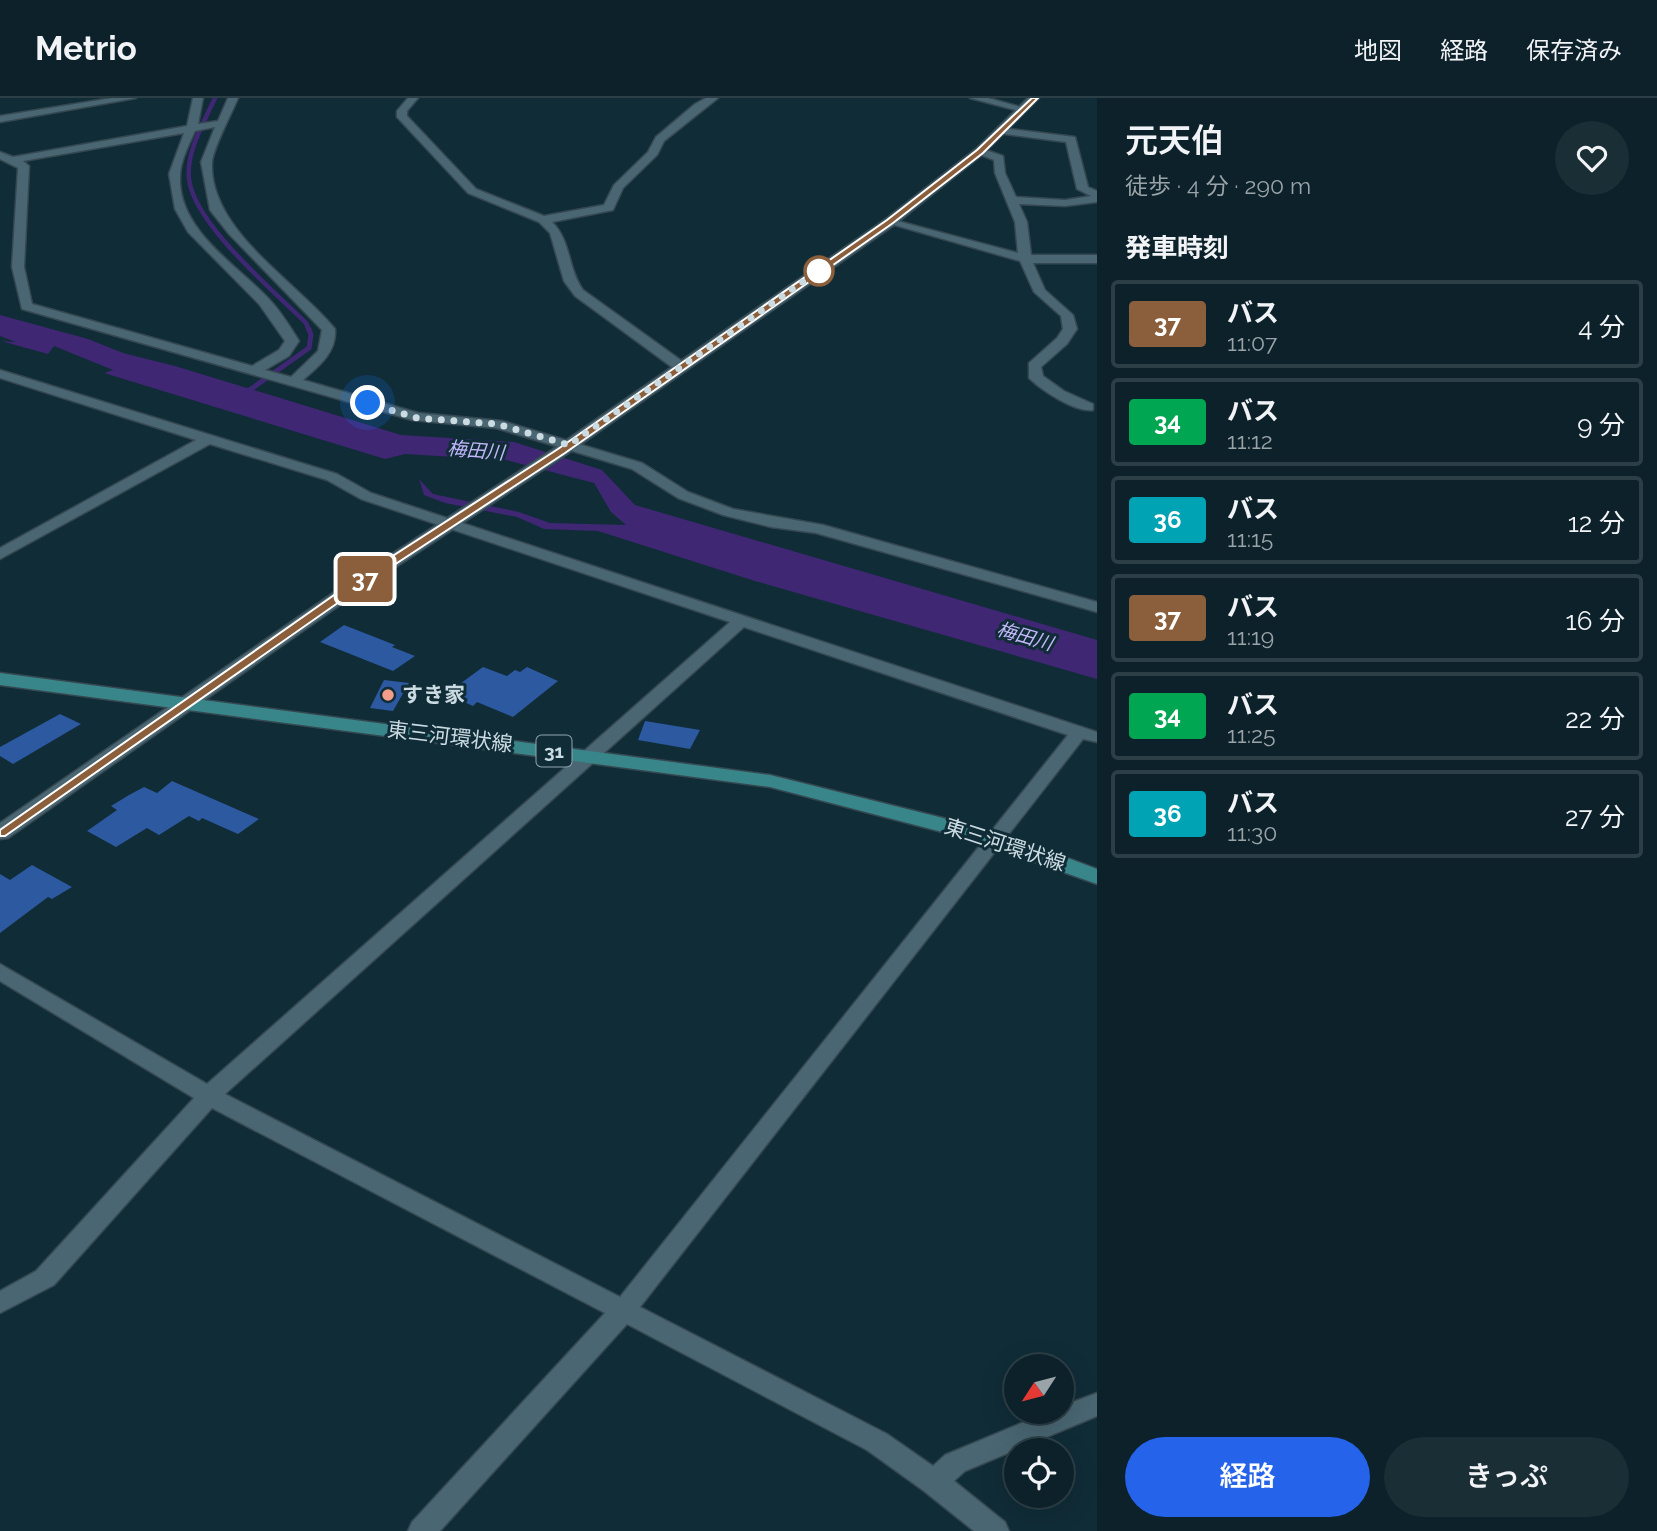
<!DOCTYPE html>
<html lang="ja">
<meta charset="utf-8">
<style>
body{margin:0;font-family:Raleway,"Noto Sans JP",sans-serif;background:#1a2e35;color:#f1f3f6;height:100vh;display:flex;flex-direction:column;font-size:26px;white-space:nowrap}
*{box-sizing:border-box;margin:0}
p{font-size:23px;color:#9aa3a8}
.icon{flex:none;width:38px;height:38px;fill:none;stroke:currentColor;stroke-width:2;stroke-linecap:round;stroke-linejoin:round}
.map{position:relative;flex:1;overflow:hidden}
.details{display:flex;flex-direction:column;background:#0c2129;width:560px}
.details>*{flex:none}
.badge{padding:0 14px;border-radius:5px;font-size:24px;line-height:46px}
.needle{width:46px;rotate:234deg}
.controls{position:absolute;left:1004px;top:1256px;display:grid;gap:14px}
.controls a{display:grid;place-items:center;width:70px;height:70px;border-radius:50%;background:#0c2129;box-shadow:0 7px 28px #0002,0 0 0 2px #2c3e46;font-size:35px}
.you{position:absolute;width:35px;height:35px;margin:-18px;border:5px solid #fff;border-radius:50%;background:#1a73e8;box-shadow:0 0 0 10px #1a73e833}
.map>.badge{position:absolute;translate:-50% -50%;box-shadow:0 0 0 4px #fff}
h2{padding:0 28px;font-size:26px;line-height:63px}
.round{display:grid;place-items:center;flex:none;width:74px;height:74px;border-radius:37px;background:#1a2e35}
.summary{display:flex;align-items:center;justify-content:space-between;height:119px;padding:0 28px}
h1{font-size:33px;font-weight:600;line-height:52px}
.button{display:flex;gap:14px;margin-top:auto;padding:14px 28px}
.button a{flex:1;height:80px;border-radius:42px;background:#2563eb;color:#fff;font-size:28px;font-weight:600;line-height:80px;text-align:center}
.button a+a{background:#1a2e35;color:#f1f3f6}
ul{padding:0;list-style:none}
li{display:flex;align-items:center;gap:21px;height:88px;margin:0 14px 10px;padding:0 14px;border:4px solid #2c3e46;border-radius:7px}
li div{flex:1}
li b{display:block;font-size:26px}
li em{font-style:normal}
li .badge{min-width:77px;font-weight:700;text-align:center}
header{display:flex;align-items:center;gap:42px;box-sizing:border-box;height:98px;padding:0 35px;background:#0c2129;border-bottom:2px solid #2c3e46}
header strong{font-size:33px}
nav{display:flex;gap:38px;margin-inline-start:auto;font-size:24px}
main{display:flex;flex:1;min-height:0}
.map>svg:first-child{display:block}
.water{fill:#3f2774}
.lines{fill:none;stroke-linecap:round;stroke-linejoin:round}
.stream-far1{stroke:#3f2774;stroke-width:4.5}
.stream{stroke:#3f2774;stroke-width:5}
.building{fill:#2c59a0}
.street-casing{stroke:#354851;stroke-width:3}
.secondary-casing{stroke:#354851;stroke-width:3}
.primary-casing{stroke:#354851;stroke-width:3}
.street{fill:#496672;fill-rule:evenodd}
.secondary{fill:#496672;fill-rule:evenodd}
.primary{fill:#39868a;fill-rule:evenodd}
.line{fill:#8b5e3c;stroke:#fff;stroke-width:2}
.walk{stroke:#cbdbe2;stroke-width:7;stroke-dasharray:0 12.6}
.stop-dot{fill:#fff;stroke:#8b5e3c;stroke-width:3.5}
.poi-dot{fill:#f49d8b;stroke:#102c37;stroke-width:2.5}
.labels{text-anchor:middle;stroke-width:6;stroke-linejoin:round;paint-order:stroke}
.far-water-label{font-size:19px;font-style:italic;fill:#c3b7f9;stroke:#102c37}
.shield{fill:#102c37;stroke:#93a6af;stroke-width:2}
.shield-label{font-size:19px;font-weight:bold;fill:#cbdbe2}
.poi-label{font-size:21px;font-weight:bold;fill:#cbdbe2;stroke:#102c37;text-anchor:start}
.street-label{font-size:21px;fill:#cbdbe2;stroke:#102c37}
</style>
<header>
<strong>Metrio</strong>
<nav><a>地図</a><a>経路</a><a>保存済み</a></nav>
</header>
<main>
<div class="map">
<svg width="1097" height="1433" viewBox="0 0 1097 1433">
<rect width="100%" height="100%" fill="#102c37"/>
<!-- water -->
<path class="water" d="M0,217L88,241L123,255L175,268L401,337L514,344L602,372L635,407L1097,542V581L755,483L598,433L544,431L517,419L445,405L424,397L419,381L433,396L519,414L550,425L626,427L611,414L594,385L506,362L405,356L385,361L104,275L113,272L54,248L48,256L1,243L16,244L0,238Z"/>
<g class="lines">
<!-- stream-far1 -->
<path class="stream-far1" d="M215,0C204,24 186,54 189,81C194,126 274,193 306,225L309,233"/>
<!-- stream -->
<path class="stream" d="M244,296L309,250L311,237L309,231"/>
</g>
<!-- building -->
<path class="building" d="M344,527L395,547L392,549L415,558L393,573L320,544Z
M483,569L507,578L515,572L520,574L527,569L558,583L513,619L477,604L473,608L446,596Z
M384,582L409,585L393,613L370,610Z
M60,616L81,626L13,666L0,658V649Z
M645,623L700,632L690,651L638,642Z
M172,683L259,721L238,736L202,720L199,723L189,718L159,737L147,730L116,749L87,733L117,712L111,708L129,697L144,689L157,695Z
M32,767L72,789L52,801L48,799L0,835V776L10,782Z"/>
<g class="lines">
<defs>
<path id="street" d="M112,0H136L0,24V18Z
M193,0H203L198,26L218,23L228,0H238C232,15 212,52 212,65C209,132 297,184 335,231C337,254 319,268 303,282L418,315L502,323L642,365L688,394L733,411L823,427L1097,504V514L816,435L771,429L723,417L678,400L632,371L496,330L412,322L22,211L12,169L18,70L0,61V54L13,59L187,28ZM215,29L201,64L210,112L229,136L322,232L318,253L291,279L265,272L289,258L299,243C289,227 280,212 267,199C235,166 178,131 180,79C180,63 189,47 195,33ZM184,35L169,76L175,111L188,134L259,206L285,243L279,252L252,268L32,206L24,169L29,68L23,63Z
M408,0H418L407,13V18L476,91L544,118L604,107L614,87L648,54L656,39L695,6L706,0H718L664,43L657,57L623,90L613,112L552,124C571,142 568,172 583,192L686,266V272H676L575,198L564,183L550,135L539,124L468,95L397,19V13Z
M970,0H988L1028,11L1023,14Z
M1001,30L1075,39L1088,89L1097,93V104L1065,108L1019,106L1027,124L1031,157H1097V165H1033L1045,192L1073,217L1077,231L1067,246L1041,269L1043,278L1064,293L1093,306V312C1076,315 1041,292 1029,280V265L1057,240L1063,231L1061,218L1034,194L1020,163L884,124L890,121L1018,155L1015,124L995,75L994,62L976,55L975,53L980,50L1003,58L1005,75L1016,99L1065,102L1091,98L1077,91L1066,44L997,35L996,33Z
M0,272L337,376L371,395L1097,634V644L1083,641L640,1209L887,1336L933,1368L945,1357L1048,1314H1062V1308L1097,1295V1318L965,1373L954,1383L1005,1424L1009,1433H974L924,1393L867,1352L627,1226L440,1433H408L412,1424L605,1215L212,1010L54,1187L0,1215V1193L36,1173L194,1000L0,883V866L207,986L730,524L361,401L327,382L210,346L0,461V450L196,342L0,280ZM744,529L1068,637L620,1199L225,996Z"/>
<path id="secondary" d="M1028,0H1039L984,55L894,127L567,356L364,490L8,740L0,741V725L352,482L555,350L886,121L976,51Z"/>
<path id="primary" d="M0,575L770,677L943,720L1025,744L1097,771V786L969,741L770,689L0,587Z"/>
</defs>
<!-- street casing -->
<use href="#street" class="street-casing"/>
<!-- secondary casing -->
<use href="#secondary" class="secondary-casing"/>
<!-- primary casing -->
<use href="#primary" class="primary-casing"/>
<!-- street -->
<use href="#street" class="street"/>
<!-- secondary -->
<use href="#secondary" class="secondary"/>
<!-- primary -->
<use href="#primary" class="primary"/>
</g>
<!-- line -->
<path class="line" d="M1032,0H1038L983,55L893,125L565,355L362,488L5,738H0V732L354,483L558,351L887,122L977,52Z"/>
<g class="lines">
<!-- walk -->
<path class="walk" d="M368,305L417,320L497,326L569,347L827,167L819,173"/>
</g>
<!-- markers -->
<circle class="stop-dot" cx="819" cy="173" r="14"/>
<circle class="poi-dot" cx="388" cy="597" r="7"/>
<g class="labels">
<!-- far-water labels -->
<g class="far-water-label">
<text transform="translate(476 352) rotate(5)" y="7">梅田川</text>
<text transform="translate(1025 538) rotate(16)" y="7">梅田川</text>
</g>
<!-- shield labels -->
<rect class="shield" x="536.5" y="637.5" width="35" height="31" rx="5"/>
<g class="shield-label">
<text x="554" y="660">31</text>
</g>
<!-- poi labels -->
<g class="poi-label">
<text x="402" y="604">すき家</text>
</g>
<!-- street labels -->
<g class="street-label">
<text transform="translate(450 639) rotate(7)" y="7">東三河環状線</text>
<text transform="translate(1005 747) rotate(18)" y="7">東三河環状線</text>
</g>
</g>
</svg>
<div class="controls">
<a><svg class="needle" viewBox="-14 -14 28 28"><path d="M0-13l5 13h-10z" fill="#e53935"/><path d="M0 13l5-13h-10z" fill="#9aa3a8"/></svg></a>
<a><svg class="icon" aria-label="locate" viewBox="0 0 24 24"><circle cx="12" cy="12" r="6"/><path d="M12 2v4M12 18v4M2 12h4M18 12h4"/></svg></a>
</div>
<div class="you" style="left:368px;top:305px"></div>
<b class="badge" style="left:365px;top:481px;background:#8b5e3c;color:#fff">37</b>
</div>
<section class="details">
<div class="summary"><div><h1>元天伯</h1><p>徒歩 · 4 分 · 290 m</p></div><a class="round"><svg class="icon" aria-label="heart" viewBox="0 0 24 24"><path d="M12 20l-8-8c-3-5 5-10 8-4 3-6 11-1 8 4z"/></svg></a></div>
<h2>発車時刻</h2>
<ul>
<li><span class="badge" style="background:#8b5e3c;color:#fff">37</span><div><b>バス</b><p>11:07</p></div><em>4 分</em></li>
<li><span class="badge" style="background:#00a651;color:#fff">34</span><div><b>バス</b><p>11:12</p></div><em>9 分</em></li>
<li><span class="badge" style="background:#00a3b4;color:#fff">36</span><div><b>バス</b><p>11:15</p></div><em>12 分</em></li>
<li><span class="badge" style="background:#8b5e3c;color:#fff">37</span><div><b>バス</b><p>11:19</p></div><em>16 分</em></li>
<li><span class="badge" style="background:#00a651;color:#fff">34</span><div><b>バス</b><p>11:25</p></div><em>22 分</em></li>
<li><span class="badge" style="background:#00a3b4;color:#fff">36</span><div><b>バス</b><p>11:30</p></div><em>27 分</em></li>
</ul>
<div class="button"><a>経路</a><a>きっぷ</a></div>
</section>
</main>
